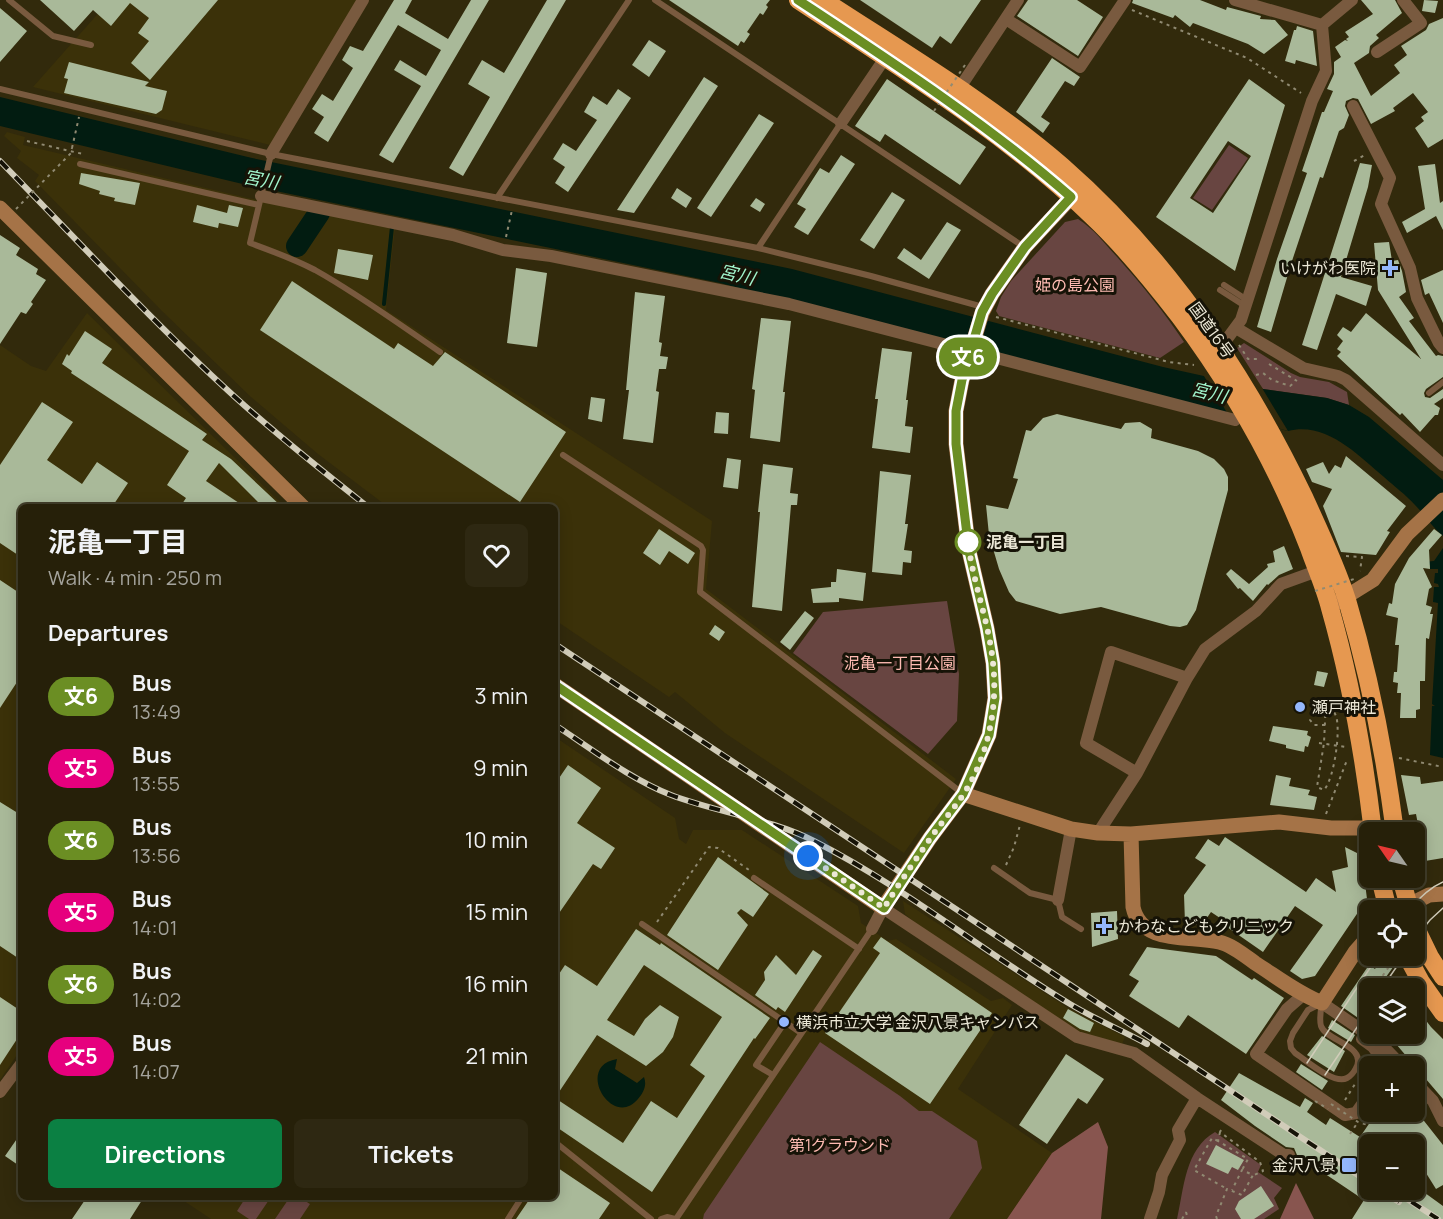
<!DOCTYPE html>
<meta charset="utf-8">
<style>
body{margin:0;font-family:Manrope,"Noto Sans JP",sans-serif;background:#2e2812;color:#f1f3f6;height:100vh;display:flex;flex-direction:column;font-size:22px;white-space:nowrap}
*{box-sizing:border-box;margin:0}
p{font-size:20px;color:#a4a39c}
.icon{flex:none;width:33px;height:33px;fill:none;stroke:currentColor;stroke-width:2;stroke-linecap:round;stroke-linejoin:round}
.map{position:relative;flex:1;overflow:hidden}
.sheet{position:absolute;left:18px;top:504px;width:540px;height:696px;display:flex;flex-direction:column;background:#262009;border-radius:9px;box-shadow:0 3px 15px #0003,0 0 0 2px #423e2a}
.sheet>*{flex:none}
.badge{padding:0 12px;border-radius:20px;font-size:21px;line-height:39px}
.needle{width:39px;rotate:304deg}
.tools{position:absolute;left:1359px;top:822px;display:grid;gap:12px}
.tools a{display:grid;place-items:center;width:66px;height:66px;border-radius:9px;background:#262009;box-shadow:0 3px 15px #0003,0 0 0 2px #423e2a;font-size:30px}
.you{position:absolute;width:30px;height:30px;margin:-15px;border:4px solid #fff;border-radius:50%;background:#1a73e8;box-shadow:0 0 0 9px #1a73e833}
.map>.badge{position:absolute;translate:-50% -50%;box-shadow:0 0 0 3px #fff}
h2{padding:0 30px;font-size:22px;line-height:54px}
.round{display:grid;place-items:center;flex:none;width:63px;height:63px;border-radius:9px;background:#2e2812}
.headline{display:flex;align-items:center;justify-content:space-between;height:102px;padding:0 30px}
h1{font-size:28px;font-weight:700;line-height:45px}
.button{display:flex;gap:12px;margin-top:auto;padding:12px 30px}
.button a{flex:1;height:69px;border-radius:9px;background:#0b8043;color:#fff;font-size:24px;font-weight:700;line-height:69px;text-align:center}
.button a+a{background:#2e2812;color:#f1f3f6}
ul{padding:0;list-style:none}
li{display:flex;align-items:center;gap:18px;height:72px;padding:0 30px}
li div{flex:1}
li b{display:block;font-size:22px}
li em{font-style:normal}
li .badge{min-width:66px;font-weight:700;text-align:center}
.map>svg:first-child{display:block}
.built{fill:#3b3109}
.green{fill:#684541}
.forest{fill:#88554f}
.water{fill:#021c11}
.pier{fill:#322a0c}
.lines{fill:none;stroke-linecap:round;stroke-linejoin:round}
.stream{stroke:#021c11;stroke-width:4}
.river{stroke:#021c11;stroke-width:22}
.building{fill:#a9b999;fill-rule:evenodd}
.path{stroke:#908a72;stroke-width:2;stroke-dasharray:3 4.5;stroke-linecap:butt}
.lane{stroke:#795a3f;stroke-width:6}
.street{stroke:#795a3f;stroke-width:12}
.secondary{stroke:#a57347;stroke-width:15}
.highway{stroke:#e69850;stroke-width:18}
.tram{stroke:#d1ccb9;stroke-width:1.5}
.rail-casing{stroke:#d1ccb9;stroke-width:6}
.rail{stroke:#161307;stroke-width:4;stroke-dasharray:11;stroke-linecap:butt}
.path-bridge{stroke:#908a72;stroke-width:2;stroke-dasharray:3 4.5;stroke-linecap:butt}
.line-casing{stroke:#fff;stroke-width:14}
.line{stroke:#6b8e23;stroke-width:9}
.walk{stroke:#ece8d7;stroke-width:6;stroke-dasharray:0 10.8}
.poi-dot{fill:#94b7fd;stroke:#161307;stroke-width:2}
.stop-dot{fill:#fff;stroke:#6b8e23;stroke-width:3}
.labels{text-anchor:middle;stroke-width:6;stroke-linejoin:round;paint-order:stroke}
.poi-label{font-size:16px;fill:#ece8d7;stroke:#161307;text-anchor:start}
.park-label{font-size:16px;fill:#febbb2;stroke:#161307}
.street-label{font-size:16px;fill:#ece8d7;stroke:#161307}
.stop-label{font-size:16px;font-weight:bold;fill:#ece8d7;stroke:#161307;text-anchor:start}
.water-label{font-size:18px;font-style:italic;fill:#a1f4cc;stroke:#161307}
</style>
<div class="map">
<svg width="1443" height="1219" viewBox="0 0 1443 1219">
<rect width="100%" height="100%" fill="#322a0c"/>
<!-- built -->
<path class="built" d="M110,0H357L270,145L33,87Z
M7,132L25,137L23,145L248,198L395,227L386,310L712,521L706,589L956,779L904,853L725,733L675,692L669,697L555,620V507H388L318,454L251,397L162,311L35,181L39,175L17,158L21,151L4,136Z
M87,313L285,507H21V1049L0,1080V345L31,366L46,371Z
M555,737L675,818L679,839L686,844L693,830H742L858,906L861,923L888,941L896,939L991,1001L1003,998L1012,1005L958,1089L1052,1153L1007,1219H211L178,1197H555Z
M903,901L1068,1008L1125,1037L1122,1044L1080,1034L918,925L905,914Z"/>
<!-- green -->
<path class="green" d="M1229,145L1248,158L1212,210L1193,198Z
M1078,219C1094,229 1105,244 1118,258C1142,285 1164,312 1184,342L1160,358L999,316L996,311L1001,297L1011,281L1065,222Z
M1244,343L1291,373L1300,377L1329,382L1347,392L1349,405L1327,398L1263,389L1237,348Z
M947,601L959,674L957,721L928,754L793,653L823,612Z
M820,1042L900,1096L919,1111H932L977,1141L982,1168L949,1219H703L704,1214Z
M1215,1132L1261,1165L1258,1172L1282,1188L1274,1198L1279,1209L1264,1219H1177C1184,1188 1185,1149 1215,1132Z
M246,1197H271L256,1219H249L237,1211Z
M290,1197H299L310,1204L300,1219H275Z"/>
<!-- forest -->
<path class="forest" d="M1098,1122L1108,1147L1101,1219H1007L1052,1153Z
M1296,1183L1314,1219H1280Z"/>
<!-- water -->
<path class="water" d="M0,97L252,158L792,269L1163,367L1263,389L1327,398L1349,405L1369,417L1443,480V536C1432,527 1425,515 1415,505C1406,495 1394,486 1384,477C1358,455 1326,421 1288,431L720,283L251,186L0,126Z
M1443,548V758L1430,755L1432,706H1435L1432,704L1438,603L1433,602L1434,587H1439L1438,584L1434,583L1435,573H1438V569H1430V565H1423V562L1434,561Z
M617,1059L615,1069L637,1083L644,1077C647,1085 644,1092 638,1099C612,1130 574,1066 617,1059Z"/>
<!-- pier -->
<path class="pier" d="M1202,373L1262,388L1288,431L1228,414Z"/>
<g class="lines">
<!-- stream -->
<path class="stream" d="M384,304L392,227"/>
<!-- river -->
<path class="river" d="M297,246L319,213"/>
</g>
<!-- building -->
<path class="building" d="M40,0H218L150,80L131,63L149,41L138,33L149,18L130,3L111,26L93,10L74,31Z
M394,0H412L405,13L448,39L471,0H489L393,163L379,155L421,86L394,70L400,60L426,76L441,50L398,25L328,142L314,133L324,117L312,109L322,94L333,101L353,68L342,60L350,46L363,51Z
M547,0H566L463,176L449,168L490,97L468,84L482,60L504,73Z
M669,0H770L766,5L768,7L763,15L760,13L747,32L750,34L744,43L741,41L738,46Z
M860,0H981L951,44L940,36L932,48Z
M1028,0H1077L1103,17L1078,56L1017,16Z
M1133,0H1200L1226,10L1227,7L1261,16L1260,19L1275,20L1288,35L1264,54L1248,44L1193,23L1190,27L1175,15L1173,18L1132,3Z
M1361,0H1395L1402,13L1376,35L1379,38L1370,46L1369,53L1354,63L1371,96L1400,73L1394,65L1407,55L1401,46L1426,30L1429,24L1443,18V139L1428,148L1415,128L1424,121L1421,117L1428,112L1413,93L1393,108L1395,111L1371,124L1358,99L1353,98L1346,101L1345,106L1349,115L1344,128L1339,131L1323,178L1320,177L1291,264L1271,332L1257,327L1277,259L1307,173L1302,171L1322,112H1324L1333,91L1327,89L1334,74V62L1341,57L1335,47L1345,40L1348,41L1346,39L1349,37L1345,32L1373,14Z
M1424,0L1438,1L1435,13L1422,11Z
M0,8L27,31L0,62Z
M1297,26L1313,31L1317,66L1296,60L1295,64L1285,61L1294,30H1296Z
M649,40L666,51L649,77L632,65Z
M1052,58L1080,77L1074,86L1065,81L1041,117L1050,123L1043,133L1016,112Z
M69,62L149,82L145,86L167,91L162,110L156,114L64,93L68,79L64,78Z
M704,77L718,86L634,213L617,210Z
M887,79L986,147L960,185L885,134L880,142L855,126Z
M1249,79L1285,105L1235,271L1156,217ZM1228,141L1251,156L1213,213L1190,198Z
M618,89L631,98L568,192L555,183L565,167L553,159L563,143L576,151L597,120L584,112L593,96L607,105Z
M759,114L774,123L711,217L697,208Z
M841,155L855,164L808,235L794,227L806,209L797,204L820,168L829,173Z
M1360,163L1372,165L1368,187L1341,277L1372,286L1366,306L1336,294L1317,350L1302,345Z
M1435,164L1440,203L1443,201V230L1436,216L1407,233L1402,222L1425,209L1418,166Z
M81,173L140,183L135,205L114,201L115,198L99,194L100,191L79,184Z
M677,188L692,198L686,208L671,198Z
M892,192L905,200L874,249L860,240Z
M756,198L765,204L760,212L750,206Z
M197,205L227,213L229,205L243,208L238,227L219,223L218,228L193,222Z
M947,222L961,230L929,279L897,258L904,248L921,260Z
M0,235L20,248L16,255L38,269L36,274L46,280L31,302L33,304L26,314L21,312L0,344Z
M1389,242L1392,261L1398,260L1402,271L1406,292L1399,297L1414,318L1409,321L1436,356L1438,355L1443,356V377L1426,389L1424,393L1425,397L1430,398L1443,389V398L1434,404L1440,408L1438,415H1435L1420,432L1402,413L1400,415L1337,356L1341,352L1337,349L1343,341L1337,335L1343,327L1351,332L1366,313L1421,359L1378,290L1374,243Z
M338,249L373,255L368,280L334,273Z
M516,268L547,273L537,347L507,343Z
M1443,270V323L1429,293L1425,295L1421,280Z
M292,281L394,349L398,343L433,366L445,352L566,432L520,502L260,330Z
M635,292L665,296L659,342L662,343L660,356L668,357L666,369H659L656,391L659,392L653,443L623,439L629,390H626Z
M761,318L791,321L783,392H785L780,442L750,438L755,390L752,389Z
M85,331L112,349L102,363L207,434L202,440L231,459L282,507H263L219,463L206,481L245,507H180L186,498L167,485L189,451L71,373L72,371L62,364L67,354L69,356Z
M882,348L912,352L906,400H908L905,426L913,427L910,453L872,448L878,399H875Z
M591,397L605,399L602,422L588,419Z
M42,402L73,422L47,460L82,484L97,462L128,483L112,507H21V557L0,543V465Z
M716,412L729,413L728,434L714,433Z
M1057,414L1121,429L1125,423L1140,422L1152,429L1151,438L1198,451L1214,459L1224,469L1228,477V490L1196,610L1187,625L1180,627L1170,626L1101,607L1060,614L1016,601L1009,592L999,569L989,535L986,505L1008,509L1018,479L1013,478L1026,430L1031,431L1043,418Z
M1346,456L1406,506L1387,531L1390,532L1376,555L1341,552L1323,506L1332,489L1312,482L1306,469L1323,462L1329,474L1335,465L1341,468Z
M727,458L741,460L738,489L723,487Z
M763,464L793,468L790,493L798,494L797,505H791L782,611L752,607L760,512H758Z
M880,471L911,475L905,524H908L904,550L912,551L911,563L903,562L902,575L872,572Z
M659,529L695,553L688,564L669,551L660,565L643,553Z
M1434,529L1442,535L1429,550L1430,569L1423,568L1432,587L1429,589L1426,605L1432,607L1430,614H1433L1429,639L1426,638L1425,681H1420V709L1416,710V718H1400L1401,693H1397L1398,683L1393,682L1394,672H1397L1399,645H1395L1398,618L1386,615L1389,603L1392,604L1395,584L1409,558Z
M1284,546L1293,569L1279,575L1268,585L1267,584L1253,601L1240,588L1238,589L1226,574L1231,569L1249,584L1268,567L1267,564L1275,562L1273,551Z
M837,569L866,573L863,601L839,598V602L813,603L811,589L831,587V582H836Z
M0,580L21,594V676L0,708Z
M805,611L814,618L790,650L780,642Z
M715,625L725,632L719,641L709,634Z
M1317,671L1328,673L1324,687L1314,685Z
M1273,726L1308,731L1307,735L1311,737L1308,747L1305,746L1304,752L1286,748V745L1269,741Z
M568,765L601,788L577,823L615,848L601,869L593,864L555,919V784Z
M1276,775L1291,778L1289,786L1310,790L1308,795L1317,797L1314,810L1270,805Z
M1401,775L1420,777L1421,784L1443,781V858L1425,861L1416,814L1409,815Z
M0,802L21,815V960L0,946Z
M1225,837L1306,892L1316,878L1336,892L1332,871L1348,867L1345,847L1357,853L1362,862H1358L1362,883H1365L1367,899L1315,976L1302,979L1290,971L1323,925L1295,906L1263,952L1227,927L1229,924L1211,912L1202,925L1185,923L1184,895L1206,865L1195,858L1208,839L1219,846Z
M718,857L769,894L753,917L741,909L737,913L748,925L718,970L667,935Z
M1117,911L1118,939L1092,947L1091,913Z
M636,929L660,945L661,943L770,1018L755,1039L754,1038L652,1192L555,1126V1098L623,1143L651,1101L677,1118L705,1076L690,1065L722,1017L644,965L607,1020L634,1036L645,1019L660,1005L679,1017L673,1037L663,1052L646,1066L597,1035L555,1098V980L565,965L597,986Z
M881,937L992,1013L930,1104L825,1033L880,953L873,948Z
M1147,947L1216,956L1252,980L1254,978L1284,998L1246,1054L1188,1015L1179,1028L1129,996L1139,981L1129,975Z
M813,950L822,956L785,1012L778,1007L776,1010L755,995L765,980L764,972L776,955L796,975Z
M1383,956L1396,963L1386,977L1392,980L1386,988H1370V1014L1364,1022L1341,1006L1369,965L1375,969Z
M0,997L21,1011V1033L0,1065Z
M1414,1005L1431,1027L1443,1039V1099L1396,1044L1408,1034H1414Z
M1068,1009L1094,1023L1090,1032L1080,1029L1063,1018Z
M1332,1020L1355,1035L1351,1042L1328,1028Z
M1322,1036L1345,1051L1334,1072L1307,1055Z
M1066,1054L1104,1079L1087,1104L1078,1098L1047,1144L1019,1125Z
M1301,1064L1328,1081L1322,1090L1296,1072Z
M1239,1073L1300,1107L1305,1098L1313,1103L1307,1112L1326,1125L1330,1118L1360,1137L1377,1112H1417L1443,1145V1185L1436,1189L1421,1165L1424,1163L1414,1144H1370V1190H1414V1185L1443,1206V1219H1352L1364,1200L1297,1155L1294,1148L1286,1147L1255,1126L1221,1100Z
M21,1133V1167L5,1156Z
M1216,1145L1244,1160L1238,1170L1232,1167L1228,1174L1206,1164Z
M555,1166L610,1203L599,1219H516L531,1197H555Z
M1261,1186L1274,1206L1254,1219H1241L1235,1209L1239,1201Z
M87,1197H144L130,1219H72Z"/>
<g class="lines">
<!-- path -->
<path class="path" d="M1132,10L1247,58L1301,93
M27,141L83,154
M72,148L79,117
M1354,161L1365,155
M506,237L512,210
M996,317L1169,362L1194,365
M1239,345L1248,359H1261
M1269,364L1297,381
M1256,375L1263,373L1272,380L1290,386L1295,382
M1346,556L1362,557L1360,571
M1326,700C1329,705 1334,711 1336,716C1341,731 1334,779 1324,790L1317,787L1324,743Z
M1325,725H1314L1310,720L1312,710L1318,708L1325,710
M1319,743L1346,747
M1399,758L1443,767
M1326,814L1347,760
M1006,865L1014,847L1020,825
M657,922L709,847L718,848L749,870
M1374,988L1393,961
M1369,994H1370
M1345,1100L1355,1084
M1221,1130L1220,1132L1260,1162L1263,1171L1254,1175
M1220,1132L1218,1141L1248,1159L1242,1170L1239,1168
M1350,1134L1356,1125
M1218,1141L1212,1138L1194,1170L1227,1189
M1186,1212L1188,1219
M1182,1219L1186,1212
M1217,1219L1216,1216L1227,1189L1242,1195L1253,1175L1242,1170L1232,1190"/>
<!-- lane -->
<path class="lane" d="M9,0L53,36L91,45
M655,0L1024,247
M0,89L271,154L758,248L871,276L983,307
M80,164L259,205L271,154
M497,198L629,0
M259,205L250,243C272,251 294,259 315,270C358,294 399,324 440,352
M758,248L841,123
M1224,285L1247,300
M1220,290L1245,306
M1429,393L1443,382
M563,455L701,546L703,550L700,592L962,793
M994,868L1030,893L1058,900L1062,917L1081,929
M754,878L859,949
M642,924L801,1033
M1322,1003C1321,1009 1319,1019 1321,1026C1326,1041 1368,1046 1356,1068C1354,1072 1351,1076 1347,1078C1334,1085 1307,1061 1295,1053L1291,1048L1290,1041L1293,1033L1308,1010Z
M773,1075L756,1065L785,1022
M555,1142L651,1219
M508,1219L522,1197
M661,1219L667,1217L675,1219
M676,1219L872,929"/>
<!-- street -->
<path class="street" d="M1235,0L1322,25
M1006,19L1080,67L1125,0
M1322,25L1352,0
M1377,52L1421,23L1403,0
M959,89L1018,0
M1353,106L1390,178L1381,204L1410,268L1417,298L1439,343L1443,348
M841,123L885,58
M271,154L363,0
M261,196L453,235L503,250L551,256L789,304L1235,420
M1236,328L1303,368L1338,376L1346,380L1443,465
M1218,346L1227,339L1241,320L1312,101L1326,71L1322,25
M1137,773L1086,743L1111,652L1187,678
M1098,833L1137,773L1187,678L1205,649L1256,611L1281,584L1317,571
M1058,900L1071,829
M872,929L883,908L1077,1037L1134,1053L1197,1098L1284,1155H1289
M1303,995L1287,1009L1256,1054L1345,1115L1356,1113L1370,1093
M1322,1003L1379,1042L1402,1066
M1362,1039L1373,1047L1387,1066
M1414,1081L1433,1101L1443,1121
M0,1092L21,1064
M1150,1219L1159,1192L1162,1175L1180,1140L1178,1130L1197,1098"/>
<!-- secondary -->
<path class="secondary" d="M0,208L303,507
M1336,603L1373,580L1407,534L1443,500
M555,685L883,908L930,838L963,794L989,735L995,698L993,663L987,628L969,551L956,444V411L962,380L982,313L992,294L1025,247L1079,189
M963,794L1071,829L1098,833L1131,834L1279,822L1331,828H1372
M1131,834L1133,907C1141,945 1190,935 1219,942C1232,945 1244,955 1255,963C1277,977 1297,993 1322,1003L1355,952L1370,935
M1399,910L1429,895L1443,894"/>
<!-- highway -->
<path class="highway" d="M798,0C899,67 1005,132 1093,217C1125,247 1153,282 1180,317C1233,388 1277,465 1309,548C1316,568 1325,588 1330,608C1351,682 1364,756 1373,832
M823,0C904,53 989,103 1062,166C1165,256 1245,374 1304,497C1319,530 1336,565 1347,600C1369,674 1385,756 1395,832
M1380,878L1388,910
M1401,878L1410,910
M1414,924L1430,957L1443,977
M1407,956L1421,982L1443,1013"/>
<!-- tram -->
<path class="tram" d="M1409,910C1419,898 1429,888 1443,882
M1414,940L1430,920L1443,908
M1382,988L1404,956
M1307,1063L1378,956
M1325,1075L1370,1008"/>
<defs>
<path id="rail" d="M0,161C80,243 159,329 245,406C285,441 326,474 368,507
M555,644L1370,1183
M555,725C592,749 630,779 671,795C718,813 769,818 814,841C904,887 984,952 1070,1004C1095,1019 1121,1030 1147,1044
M1380,1190L1399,1202
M1393,1190L1438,1219"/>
</defs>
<!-- rail casing -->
<use href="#rail" class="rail-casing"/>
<!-- rail -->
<use href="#rail" class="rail"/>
<!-- path-bridge -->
<path class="path-bridge" d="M934,111L967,62
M16,209L71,153L72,148
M1315,591L1354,579
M1315,1101L1328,1109
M1331,1104L1358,1122L1368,1125"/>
</g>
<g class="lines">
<defs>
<path id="line" d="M555,685L884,908L930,838L963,794L989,735L995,698L993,663L987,628L969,551L956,444V411L962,380L982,312L992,294L1025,247L1071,197C986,123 892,62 798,0"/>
</defs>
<!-- line casing -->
<use href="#line" class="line-casing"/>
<!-- line -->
<use href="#line" class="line"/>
<!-- walk -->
<path class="walk" d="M808,856L884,908C898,885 914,862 930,839C940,824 953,810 963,795C988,757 998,708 993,663C989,622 973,583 968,542"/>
</g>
<!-- markers -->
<g class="poi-dot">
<path d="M1387 259h6v6h6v6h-6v6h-6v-6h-6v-6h6z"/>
<circle cx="1300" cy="707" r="6"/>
<path d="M1101 917h6v6h6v6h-6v6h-6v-6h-6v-6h6z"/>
<circle cx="784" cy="1022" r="6"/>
<rect x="1341" y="1157" width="16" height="16" rx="3"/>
</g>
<circle class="stop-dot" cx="968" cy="542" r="12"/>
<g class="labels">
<!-- poi labels -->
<g class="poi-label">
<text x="1376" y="274" text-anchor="end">いけがわ医院</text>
<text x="1312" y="713">瀬戸神社</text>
<text x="1118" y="932">かわなこどもクリニック</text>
<text x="796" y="1028">横浜市立大学 金沢八景キャンパス</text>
<text x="1336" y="1171" text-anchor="end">金沢八景</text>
</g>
<!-- park labels -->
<g class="park-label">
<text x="1075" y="291">姫の島公園</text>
<text x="900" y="669">泥亀一丁目公園</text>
<text x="840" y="1151">第1グラウンド</text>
</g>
<!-- street labels -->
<g class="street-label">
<text transform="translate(1212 330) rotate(54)" y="6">国道16号</text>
</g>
<!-- stop labels -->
<g class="stop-label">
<text x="986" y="548">泥亀一丁目</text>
</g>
<!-- water labels -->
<g class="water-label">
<text transform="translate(261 180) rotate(11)" y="6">宮川</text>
<text transform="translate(737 275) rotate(14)" y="6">宮川</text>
<text transform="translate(1209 393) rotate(14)" y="6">宮川</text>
</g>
</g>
</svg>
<div class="tools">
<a><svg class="needle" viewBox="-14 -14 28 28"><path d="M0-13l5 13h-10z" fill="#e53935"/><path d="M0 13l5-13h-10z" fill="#a4a39c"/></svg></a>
<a><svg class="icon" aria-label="locate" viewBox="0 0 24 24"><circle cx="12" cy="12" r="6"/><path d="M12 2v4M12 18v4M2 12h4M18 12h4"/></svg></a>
<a><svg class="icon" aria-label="layers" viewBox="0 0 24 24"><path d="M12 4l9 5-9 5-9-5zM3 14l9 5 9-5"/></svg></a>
<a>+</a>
<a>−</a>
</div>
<div class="you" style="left:808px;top:856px"></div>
<b class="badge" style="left:968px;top:357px;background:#6b8e23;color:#fff">文6</b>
<section class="sheet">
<div class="headline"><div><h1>泥亀一丁目</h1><p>Walk · 4 min · 250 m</p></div><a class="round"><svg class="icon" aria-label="heart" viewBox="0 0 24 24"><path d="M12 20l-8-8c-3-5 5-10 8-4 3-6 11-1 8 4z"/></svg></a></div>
<h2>Departures</h2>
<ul>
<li><span class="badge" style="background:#6b8e23;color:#fff">文6</span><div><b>Bus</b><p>13:49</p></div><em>3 min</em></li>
<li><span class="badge" style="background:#e6007e;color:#fff">文5</span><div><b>Bus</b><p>13:55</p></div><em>9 min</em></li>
<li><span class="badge" style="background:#6b8e23;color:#fff">文6</span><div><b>Bus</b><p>13:56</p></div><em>10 min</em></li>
<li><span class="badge" style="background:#e6007e;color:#fff">文5</span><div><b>Bus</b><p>14:01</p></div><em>15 min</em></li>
<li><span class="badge" style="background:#6b8e23;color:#fff">文6</span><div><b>Bus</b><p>14:02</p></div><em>16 min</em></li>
<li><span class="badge" style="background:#e6007e;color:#fff">文5</span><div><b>Bus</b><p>14:07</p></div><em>21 min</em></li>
</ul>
<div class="button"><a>Directions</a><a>Tickets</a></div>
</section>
</div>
